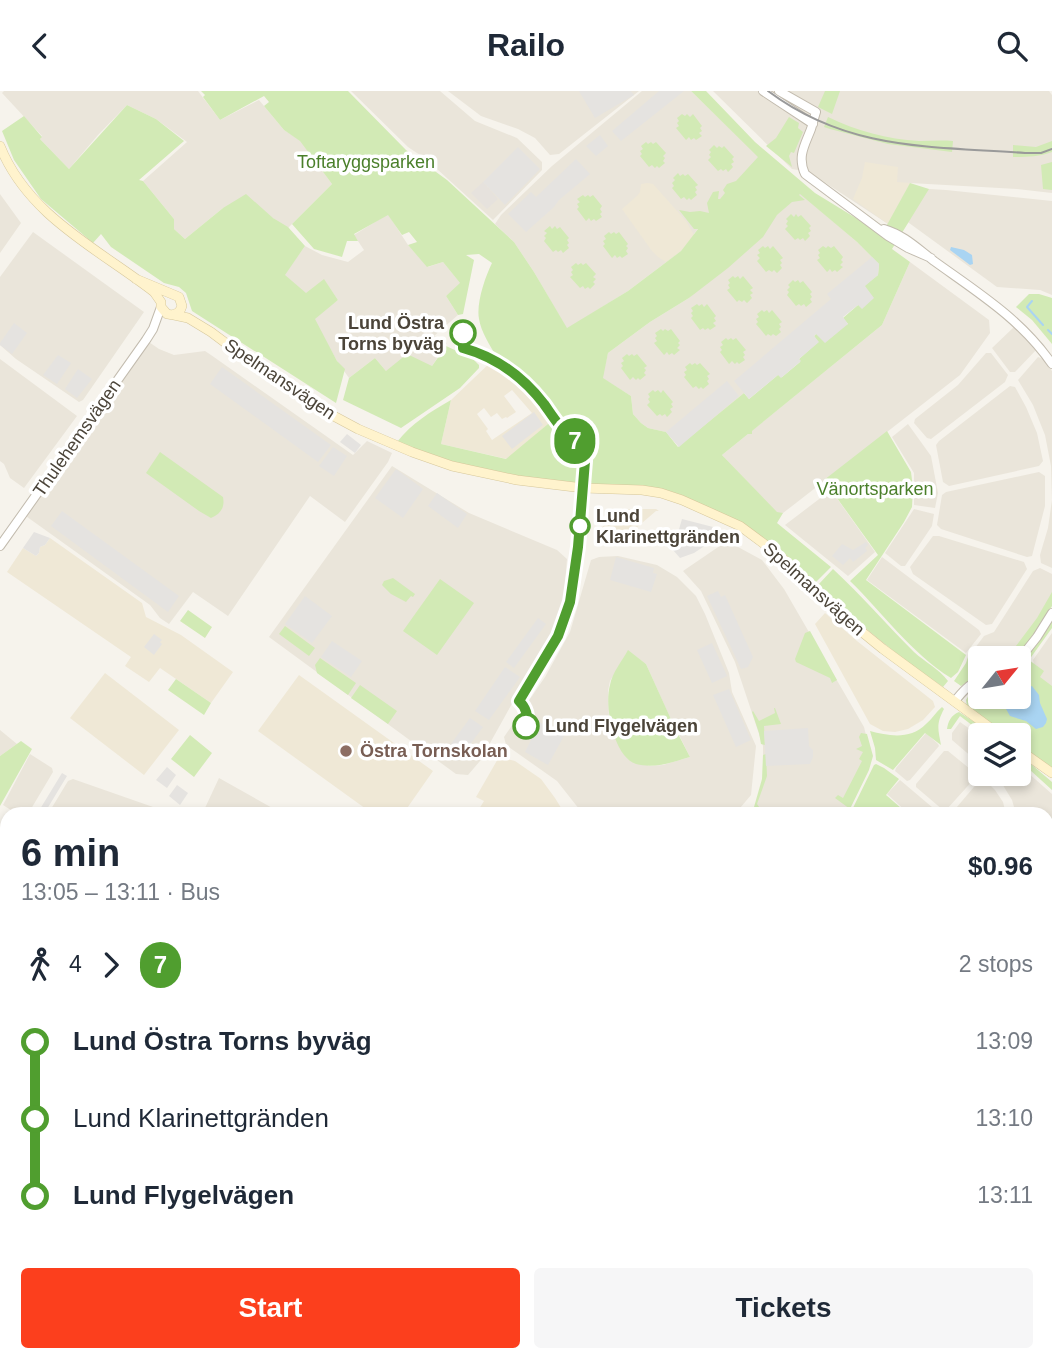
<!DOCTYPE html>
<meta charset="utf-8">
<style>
body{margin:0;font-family:Helvetica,sans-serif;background:#f6f6f7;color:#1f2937;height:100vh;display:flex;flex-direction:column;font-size:26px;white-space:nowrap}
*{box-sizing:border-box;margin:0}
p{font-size:23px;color:#747a83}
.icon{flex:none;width:38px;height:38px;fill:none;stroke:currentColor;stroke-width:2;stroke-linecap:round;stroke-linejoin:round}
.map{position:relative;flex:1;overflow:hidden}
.sheet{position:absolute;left:0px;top:716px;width:1054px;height:555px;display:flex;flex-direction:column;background:#fff;border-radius:21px 21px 0 0;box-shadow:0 4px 10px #0003}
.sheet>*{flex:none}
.badge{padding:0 14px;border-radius:23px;font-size:24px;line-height:46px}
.needle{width:46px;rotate:60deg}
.fabs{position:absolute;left:968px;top:555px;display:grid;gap:14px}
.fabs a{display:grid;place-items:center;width:63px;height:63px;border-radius:7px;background:#fff;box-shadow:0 4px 10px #0003;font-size:35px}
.map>.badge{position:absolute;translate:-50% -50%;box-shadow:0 0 0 4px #fff}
.legs{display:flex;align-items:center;gap:10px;height:77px;padding:0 21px;font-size:23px}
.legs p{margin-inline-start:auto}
.overview{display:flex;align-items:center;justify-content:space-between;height:119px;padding:0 21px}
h1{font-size:38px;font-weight:700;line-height:52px}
.action{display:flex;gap:14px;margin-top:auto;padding:14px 21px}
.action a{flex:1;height:80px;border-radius:7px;background:#fc3f1d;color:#fff;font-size:28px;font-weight:700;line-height:80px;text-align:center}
.action a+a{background:#f6f6f7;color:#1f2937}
ul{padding:0 21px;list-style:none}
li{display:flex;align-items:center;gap:24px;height:77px;font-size:26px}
li i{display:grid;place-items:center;width:10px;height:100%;margin:0 9px;background:currentColor}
li i::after{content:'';width:18px;height:18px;margin:-9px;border:5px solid;border-radius:50%;background:#fff}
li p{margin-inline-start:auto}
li:first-child i{background:linear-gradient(#0000 50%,currentColor 0)}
li:last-child i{background:linear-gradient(currentColor 50%,#0000 0)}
header{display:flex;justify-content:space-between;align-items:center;height:91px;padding:0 21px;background:#fff;font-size:32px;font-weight:700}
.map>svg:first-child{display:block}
.residential{fill:#eae5da;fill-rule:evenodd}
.industrial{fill:#e6e2dd}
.education{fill:#efe8d6;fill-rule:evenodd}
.green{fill:#d2eab5;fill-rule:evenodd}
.parking{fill:#e5e3e0}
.water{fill:#a9d4f2}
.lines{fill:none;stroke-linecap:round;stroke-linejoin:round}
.stream{stroke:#a9d4f2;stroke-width:2}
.tertiary-casing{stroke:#c2bbae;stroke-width:10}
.secondary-casing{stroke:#d6c79b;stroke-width:10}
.tertiary{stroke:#fff;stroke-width:8}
.secondary{stroke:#fff3cd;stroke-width:9}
.tram{stroke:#9a9a9a;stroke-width:2}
.line-1-casing{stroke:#fff;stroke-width:16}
.line-1{stroke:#509e2f;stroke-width:10}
.stop-1-dot{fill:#fff;stroke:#509e2f;stroke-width:3.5}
.education-dot{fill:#8d6e63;stroke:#fff;stroke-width:2.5}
.labels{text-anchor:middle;stroke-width:7;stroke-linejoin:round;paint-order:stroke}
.park-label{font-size:18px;fill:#4a7f2a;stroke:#fff}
.stop-label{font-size:18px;font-weight:bold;fill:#4b4439;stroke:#fff;text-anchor:start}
.street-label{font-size:18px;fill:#4b4439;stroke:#fff}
.education-label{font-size:18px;font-weight:bold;fill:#785e54;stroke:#fff;text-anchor:start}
</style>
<header><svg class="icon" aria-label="back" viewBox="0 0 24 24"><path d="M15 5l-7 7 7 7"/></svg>Railo<svg class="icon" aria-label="search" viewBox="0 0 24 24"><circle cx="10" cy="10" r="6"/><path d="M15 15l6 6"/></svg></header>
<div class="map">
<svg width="1052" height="1269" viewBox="0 0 1052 1269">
<rect width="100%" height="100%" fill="#f6f3ec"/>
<!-- residential -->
<path class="residential" d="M4,0H198L220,29L259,9L284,39L300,49L332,93L287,138L273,127L223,117L185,148L174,138V128L143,90L187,51L156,28L127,14L98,44L69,78L40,48L42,45L2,2Z
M351,0H440L475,30L517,47L542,71V79L493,129L426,68L408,56Z
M448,0H639L559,63L550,64L535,47L518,38L481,25Z
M642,0H691L759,66L723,105L681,160L628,200L567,238L534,181L514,151L495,133L501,124L552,75Z
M713,0H1049L1052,4V102L1017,98L910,92L888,133L809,81L792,78Z
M929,98L946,99L1052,110V204L1040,199L997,196L905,129L913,103Z
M800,102L857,151L879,173L878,184L744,302L679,356L666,341L648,337L641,332L633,323L631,305L602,287L608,262L650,231L689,207Z
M0,103L21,132L0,162Z
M388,123L408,154L428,176L443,171L461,193L446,205L458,224L434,245L447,252L432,275L386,280L375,267L349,287L337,270L313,227L338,209L324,189L307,204L284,184L305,155L322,164L348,171L364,159L354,144Z
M33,141L144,221L83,309L79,311L16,268L0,254V186Z
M910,171L989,229L990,242L960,284L796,412L783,422H777L722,364L882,234Z
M1014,236L1037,258L1015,281H1010L992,257Z
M146,249L159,258L174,264L205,260L211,264L353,364L367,350L392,362L388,371L345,431L310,405L228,525L193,501L169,533L160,527L150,514L23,423Z
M986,262H991L1008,284L1005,291L931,348L927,347L914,332L915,328L958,294Z
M1038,266L1043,268L1052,280V477L1041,472L1040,464L1048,437L1052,409L1051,375L1045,344L1033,314L1018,289Z
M0,268L77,325L24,397L10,387L4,373L0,370Z
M1010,295L1015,296L1026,316L1037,342L1043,370L1039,375L949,395L943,391L936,354L939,350Z
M908,333L931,365L938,402L935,417L914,414V382L892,346Z
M392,375L469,422L557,459L567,468L564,507L553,539L480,670L468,684L456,683L269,546Z
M1039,381L1045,385V415L1032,465L1027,466L941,438L937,434L942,404L946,401Z
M831,399L875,461L848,485L785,434Z
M914,418L934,423L932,435L905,475H901L885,462Z
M933,445H939L1024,471L1027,478L992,533L986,534L913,483L910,476Z
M727,450L762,469L784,498L864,636L870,660L849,714L841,723H755L756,711L763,693V655L735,571L701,500L683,480Z
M618,465L657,474L677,486L696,505L705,523L729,582L732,601L756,655L751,704L735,723H583L557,690L506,654L504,646L545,586L570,541L591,469L599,466ZM628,560L646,573L668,622L690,666L663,674L649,675L621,658L609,627L608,600L610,590Z
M882,466L979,539L981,543L966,562L867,489Z
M1040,477L1052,483V509L1009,567H980V574L969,565L984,545L994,541L1033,480Z
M1052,542V597L1036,584L1033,569Z
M960,631L980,645V673L952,649V642Z
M0,639L17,653L0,665Z
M926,642L938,653L939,655L910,689L907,690L895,680L896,677Z
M944,660H948L975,682V687L947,718L943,719L916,696V693Z
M30,663L52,677L53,681L28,723H17L3,714Z
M1019,674L1052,703V737L1047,745L1046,723H1016L1012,709L1001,691L991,683L1018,682Z
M219,687L283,723H205V717Z
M73,688L173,723H48L68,690Z
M900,689L939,722L909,723L887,703Z
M985,689L995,699L1003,711L1006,723H951L979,690Z
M7,753V800L0,796V765Z
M0,807L7,810V879L0,875Z
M0,884L7,887V916L0,913Z
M3,942L7,944V981L0,990V947Z
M7,997V1035L3,1040L7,1050V1080L0,1075V1006Z
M0,1189L7,1196V1243L5,1246H0Z
M7,1249V1264H23L11,1269H0V1250Z
M186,1264H320L321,1269H191Z"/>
<!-- industrial -->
<path class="industrial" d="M483,91L498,108L487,118L471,102Z"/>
<!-- education -->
<path class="education" d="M865,71L898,76L897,91L910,92L888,133L853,108L862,87Z
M648,92L653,93L686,130L694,144L681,160L666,171L658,166L652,160L622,118L637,105L640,101L641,93Z
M494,268L511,280L543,311L554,328L507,368L441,353L451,309ZM512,299L532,322L492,349L486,340L488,338L477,323L484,317L491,326L497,322L502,328L506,326L507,327L516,321L504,305Z
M619,418H656L659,420H656L635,438L633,451L629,453H623L622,455L595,451L594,447L613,423Z
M50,447L142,512L146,526L181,544L233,581L211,612L160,577L149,591L125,575L131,566L7,481L23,457L36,465L39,462L40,456L45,454Z
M825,522L857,550L933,610L935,616L923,629L908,638L895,641L883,640L870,633L815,533Z
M105,582L179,639L144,684L70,627Z
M299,584L433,680L403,723H373L258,640Z
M499,666L515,670L541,688L555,707L563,720L561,723H476L484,710L476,706Z"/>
<!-- green -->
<path class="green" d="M201,0H348L406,59L447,89L514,151L534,181L567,237L628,200L681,160L698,138H694L679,119L690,121L700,120L709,122L707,112L713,101L719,100L718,108H720L725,102L723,99L727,93L736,90L758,66L691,0H706L755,51L815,102L882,143L910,92L929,98L892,158L910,171L882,234L752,340V343H748L722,364L777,421L783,422L777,432L831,476L815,492L772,453L752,440L692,410L592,393L585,381L583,397L452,375L397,351C412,332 430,321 451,309L441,353L506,368L554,328C539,305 518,282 494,268L496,265C490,254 481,241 479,228C476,213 485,186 492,172L479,163L466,164L474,169L463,223L458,224L446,205L460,192L443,171L427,176L408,154L417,151L409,141L402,144L388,124L354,143L358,150H347L342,166L314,158L292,133L332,93L300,50L284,39L264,15L269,11L264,5L220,29L203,6L205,4ZM800,103L857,151L879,173L878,184L864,195L858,214L843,227L848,233L816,243L814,245L818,251L799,268L800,271L782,286L779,283L749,308L744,302L678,356L666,341L648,337L641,332L633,323L631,305L603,287L608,262L650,231L689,207L728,177L763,146L777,124L792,111L805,109L799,104Z
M825,0H840L832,23L818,16Z
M127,14L156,28L184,50L139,89L143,90L174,128V138L185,148L223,117L246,103L273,127L288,136L305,155L285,184L306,202L324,188L338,209L315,228L337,270L345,278L336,312L192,220L186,202L179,196L164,192L111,156L101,143L93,152L41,108L14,69L2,40L24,25L42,46L40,48L69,78Z
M682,23L685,25L687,23L690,26L693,23L702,35L700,37L702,40L699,42L702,45L696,49L694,47L691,49L689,46L686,49L676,37L679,35L677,32L679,30L677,27Z
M789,26L799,32L798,37L803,41L794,62L791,61L789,65L792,76L766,55L776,47Z
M828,26C857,40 887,48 919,50C930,50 941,49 953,50L952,61L888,53L830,38L824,36Z
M1052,50V61C1039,66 1026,66 1013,66V54L1036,56Z
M646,51L648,53L651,51L653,53L656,51L666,62L663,65L665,67L663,70L665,72L659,77L657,75L655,77L652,74L649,76L640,65L642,63L640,60L643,58L641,55Z
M714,54L717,57L719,55L722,57L724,55L734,66L732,68L734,71L731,73L733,76L728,81L726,78L723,80L721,78L718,80L708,69L711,66L709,64L711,61L709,59Z
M1052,71V99L1043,98L1041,74Z
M678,82L680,85L683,83L685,85L688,83L698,94L695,96L697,99L695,101L697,104L691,109L689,107L687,109L684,106L681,108L672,97L674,95L672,92L675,89L673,87Z
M583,104L585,106L588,104L590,106L593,104L602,115L600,118L602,121L600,123L602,126L596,130L594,128L591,130L589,127L586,130L577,118L579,116L577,113L580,111L577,108Z
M791,123L794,126L796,123L798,126L801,124L811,135L809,137L811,140L808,142L810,145L805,150L803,147L800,149L798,147L795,149L785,138L788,135L786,133L788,130L786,128Z
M550,135L552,138L555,135L557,138L560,136L569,147L567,149L569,152L567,154L569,157L563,162L561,159L558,161L556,159L553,161L544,150L546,147L544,145L547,142L544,140Z
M609,141L611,143L614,141L616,143L619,141L628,153L626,155L628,157L626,160L628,163L622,167L620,165L617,167L615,164L612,167L603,155L605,153L603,150L606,148L604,145Z
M763,155L765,157L768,155L770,158L773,155L783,167L780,169L782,172L780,174L782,177L777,182L774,179L772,181L769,179L766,181L757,170L760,167L757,164L760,162L758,159Z
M823,155L826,157L828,155L831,157L834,155L843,166L841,169L843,171L840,174L843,176L837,181L835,179L832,181L830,178L827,181L817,169L820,167L818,164L820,162L818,159Z
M576,172L578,174L581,172L583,174L586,172L596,183L593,186L596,188L593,191L595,193L590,198L588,196L585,198L583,195L580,197L570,186L573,184L571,181L573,179L571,176Z
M733,185L735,187L738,185L740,188L743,185L753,197L750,199L753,202L750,204L752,207L747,212L744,209L742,211L739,209L737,211L727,199L730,197L728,194L730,192L728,189Z
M793,189L795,191L798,189L800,192L803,190L812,201L810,203L812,206L810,208L812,211L806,216L804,213L801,215L799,213L796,215L787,204L789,201L787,199L790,196L788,194Z
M1029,203H1039L1052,207V253L1032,229L1016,216Z
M697,213L699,215L702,213L704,216L707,213L716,225L714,227L716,230L713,232L716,235L710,239L708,237L705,239L703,237L700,239L691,227L693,225L691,222L693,220L691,217Z
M762,219L764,221L767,219L769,222L772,219L782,231L779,233L781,236L779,238L781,241L776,245L773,243L771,245L768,243L766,245L756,233L758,231L756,228L759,226L757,223Z
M661,238L663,240L665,238L668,240L671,238L680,250L678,252L680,254L677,257L680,259L674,264L672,262L669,264L667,261L664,264L654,252L657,250L655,247L657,245L655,242Z
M726,247L728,249L731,247L733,249L736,247L746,259L743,261L745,264L743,266L745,269L739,273L737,271L735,273L732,270L729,273L720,261L722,259L720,256L723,254L721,251Z
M446,255L472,267L479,274V277L460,297L401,337L343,309L349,287L375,267L386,280L407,263L432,275Z
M627,263L629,265L632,263L634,265L637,263L647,275L644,277L646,279L644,282L646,284L640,289L638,287L636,289L633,286L630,289L621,277L623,275L621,272L624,270L622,267Z
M690,272L692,274L695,272L697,274L700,272L710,283L707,285L709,288L707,290L709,293L703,298L701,296L699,298L696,295L693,297L684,286L686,284L684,281L687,279L685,276Z
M653,299L655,301L658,299L661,302L663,299L673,311L671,313L673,316L670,318L672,321L667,326L665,323L662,325L660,323L657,325L647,314L650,311L648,308L650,306L648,303Z
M887,340L911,381L913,397L912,416L904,431L866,489L966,564L958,581L951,587C911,562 883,522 850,490L878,464L824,389Z
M160,361L223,406C225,416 221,423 211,427L199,420L146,382Z
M833,478C862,505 887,534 914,561C925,571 939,578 948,590L943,596C898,565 858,533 818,494Z
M393,487L415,503L413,506L411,505L406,511L391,503L382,494L384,490Z
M440,488L474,512L437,564L403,540Z
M1052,501V515L1037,539L1015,567H1007L1037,527Z
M188,519L212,536L205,547L180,530Z
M1052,529V537L1029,569L1044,580L1040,586L1052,595V678L1019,654L1018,644H1005L967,615L966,609L972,599L980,595V606H1018L1019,575Z
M285,535L315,557L309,565L279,543Z
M810,540L837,589L832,592L830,587L796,571L795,568L805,542Z
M628,559L646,573L675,637L690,666C673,671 655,678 636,673C613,665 604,614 610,594C612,582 622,570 628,559Z
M968,566L980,576V586L973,587L961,595L954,590L966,572Z
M320,567L356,592L348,604L317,582L315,574Z
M176,588L211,612L204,624L168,599Z
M360,594L397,620L388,633L351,607Z
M942,616L944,618C936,633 938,638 941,654L925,642L893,679L876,669L875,657L870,640C889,645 910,649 926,633C932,628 936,621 942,616Z
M774,617H775L781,633L764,635L765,654L761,653L759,642L752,621L753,620L759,630L775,622Z
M959,621L994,644H985L960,625L951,638H947C948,631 951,624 959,621Z
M861,642L867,643L873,665L869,679L850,718L835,707L838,704L843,707L862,670L859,668L863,661L856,658L862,655L859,646Z
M190,644L212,662L194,686L171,668Z
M21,650L32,658L0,715V665Z
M1018,662L1052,691V699L1019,669Z
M766,663L767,685L757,713L764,723H752L762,688L763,664Z
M876,673L884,677L899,688L886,704L908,723H850L874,674Z
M75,1264H133L138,1269H67Z
M151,1264H184L190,1269H156Z
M330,1264H415L410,1269H331Z"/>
<!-- parking -->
<path class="parking" d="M579,0H631L634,4L595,27Z
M659,0H684L621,50L612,40Z
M600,44L608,55L596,65L586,55Z
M518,56L540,78L505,114L483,91Z
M576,68L590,83L559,109L554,116L526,141L508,123L531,101L536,106Z
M872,166L879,173L878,184L865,195L874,207L862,218L858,214L843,226L848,233L825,252L816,243L814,245L819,251L799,268L801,270L781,287L778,284L749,308L734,290L831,208L827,203Z
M14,232L27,242L12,263L0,254V252Z
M58,264L71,272L57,293L43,284Z
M222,276L331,354L318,371L210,293Z
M78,278L92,288L77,307L65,298Z
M727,290L739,305L679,356L666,341Z
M534,321L543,334L512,358L502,345Z
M347,343L361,354L355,362L340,351Z
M333,356L347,365L334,385L319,375Z
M396,378L423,398L403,427L375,407Z
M437,402L467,423L458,437L428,415Z
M62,420L179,505L168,521L51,435Z
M682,428L713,436L708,452H705L706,454L694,462L680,467L673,459Z
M34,441L50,447L45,454L40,456L39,462L36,465L23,457Z
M866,451L868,454L865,457L867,460L853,471L850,467L843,474L832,465L842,453L853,459Z
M616,466L654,477L653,482L657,483L651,501L610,489Z
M718,500L721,506L725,504L753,566L748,576L741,578L707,505Z
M305,505L332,525L312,552L285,533Z
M538,527L546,533L514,577L506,571Z
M154,543L162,549L160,551L162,553L154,564L144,556Z
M332,550L362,570L351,586L321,566Z
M712,552L727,585L712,592L697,559Z
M505,576L520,586L489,629L475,620Z
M729,598L751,649L736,656L713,604Z
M470,627L483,636L458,670L445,661Z
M536,629L564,645L548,674L525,661L531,649L526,646Z
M808,637L809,655L813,659V666L810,673L766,675L764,640Z
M167,676L176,684L167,697L156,689Z
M62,682L67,685L44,723H37Z
M177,694L188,702L180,714L169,705Z
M239,1264H276L278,1269H241Z"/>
<!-- water -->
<path class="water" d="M951,156L964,159L972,164L973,173L970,174L950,159Z
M1032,595L1039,604L1040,612L1047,628L1046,632L1043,636L1036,638L1026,630L1010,625L1006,618L1008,606H1018L1019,599Z"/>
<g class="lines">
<!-- stream -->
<path class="stream" d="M1032,210L1027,216L1043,234
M1048,239L1052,243"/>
<defs>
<path id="tertiary" d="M763,0L813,33
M779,0L816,21C814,27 813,32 811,38C805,54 797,65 805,83L888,145L908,157L931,167
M884,138C904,144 917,157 934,170C977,201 1021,228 1052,273
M0,455L146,249L153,238L161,216
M1018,570L1037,546L1052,522
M955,610C962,601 969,593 980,589
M40,1269L56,1264"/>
<path id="secondary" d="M0,55C28,125 97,157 154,201L161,211V216L167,223C174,225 180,222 182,215L179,206L136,188
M174,224L188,227L211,241L255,274L330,323L358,338L412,361L452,375L517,389L583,397L642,399L661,402L682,409L740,435L779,464L856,536L883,558L1000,644
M1018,658L1052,682
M1046,796L1052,788
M0,1116L7,1122
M142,1264L147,1269
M707,1269L711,1264"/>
</defs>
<!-- tertiary casing -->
<use href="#tertiary" class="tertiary-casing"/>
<!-- secondary casing -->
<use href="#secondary" class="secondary-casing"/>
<!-- tertiary -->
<use href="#tertiary" class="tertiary"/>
<!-- secondary -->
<use href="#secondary" class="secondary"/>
<!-- tram -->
<path class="tram" d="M768,0C848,60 930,55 1025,62H1041L1052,58"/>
</g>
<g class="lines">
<defs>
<path id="line-1" d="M463,242V257C496,266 523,286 544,313C549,320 554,328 560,335C570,347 582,353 585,370L578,456L570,511L558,545L519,610C526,616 529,626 526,635"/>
</defs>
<!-- line-1 casing -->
<use href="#line-1" class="line-1-casing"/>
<!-- line-1 -->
<use href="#line-1" class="line-1"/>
</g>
<!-- markers -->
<g class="stop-1-dot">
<circle cx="463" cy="242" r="12"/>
<circle cx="580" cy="435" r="9"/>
<circle cx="526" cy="635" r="12"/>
</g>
<circle class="education-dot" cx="346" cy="660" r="7"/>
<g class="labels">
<!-- park labels -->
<g class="park-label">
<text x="366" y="77">Toftaryggsparken</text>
<text x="875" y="404">Vänortsparken</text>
</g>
<!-- stop labels -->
<g class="stop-label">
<text x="444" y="238" text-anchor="end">Lund Östra<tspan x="444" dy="21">Torns byväg</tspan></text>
<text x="596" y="431">Lund<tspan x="596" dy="21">Klarinettgränden</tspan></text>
<text x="545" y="641">Lund Flygelvägen</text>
</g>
<!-- street labels -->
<g class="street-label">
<text transform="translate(280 288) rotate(34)" y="6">Spelmansvägen</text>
<text transform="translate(77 347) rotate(-55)" y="6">Thulehemsvägen</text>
<text transform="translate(814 498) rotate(42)" y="6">Spelmansvägen</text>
</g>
<!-- education labels -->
<g class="education-label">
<text x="360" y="666">Östra Tornskolan</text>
</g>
</g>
</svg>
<div class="fabs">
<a><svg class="needle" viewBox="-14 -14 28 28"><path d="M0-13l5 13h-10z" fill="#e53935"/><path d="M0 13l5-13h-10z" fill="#747a83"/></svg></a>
<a><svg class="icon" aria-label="layers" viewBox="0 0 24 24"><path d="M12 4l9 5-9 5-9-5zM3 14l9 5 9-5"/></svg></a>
</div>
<b class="badge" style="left:575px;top:350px;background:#509e2f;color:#fff">7</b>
<section class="sheet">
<div class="overview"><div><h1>6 min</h1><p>13:05 – 13:11 · Bus</p></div><b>$0.96</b></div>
<div class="legs"><svg class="icon" aria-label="walk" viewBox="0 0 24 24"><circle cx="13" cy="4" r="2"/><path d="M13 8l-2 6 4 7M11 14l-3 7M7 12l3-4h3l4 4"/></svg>4<svg class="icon" aria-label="forward" viewBox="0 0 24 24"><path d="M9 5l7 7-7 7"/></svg><b class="badge" style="background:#509e2f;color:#fff">7</b><p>2 stops</p></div>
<ul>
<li><i style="color:#509e2f"></i><b>Lund Östra Torns byväg</b><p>13:09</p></li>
<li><i style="color:#509e2f"></i><span>Lund Klarinettgränden</span><p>13:10</p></li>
<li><i style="color:#509e2f"></i><b>Lund Flygelvägen</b><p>13:11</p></li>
</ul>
<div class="action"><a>Start</a><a>Tickets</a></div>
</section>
</div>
